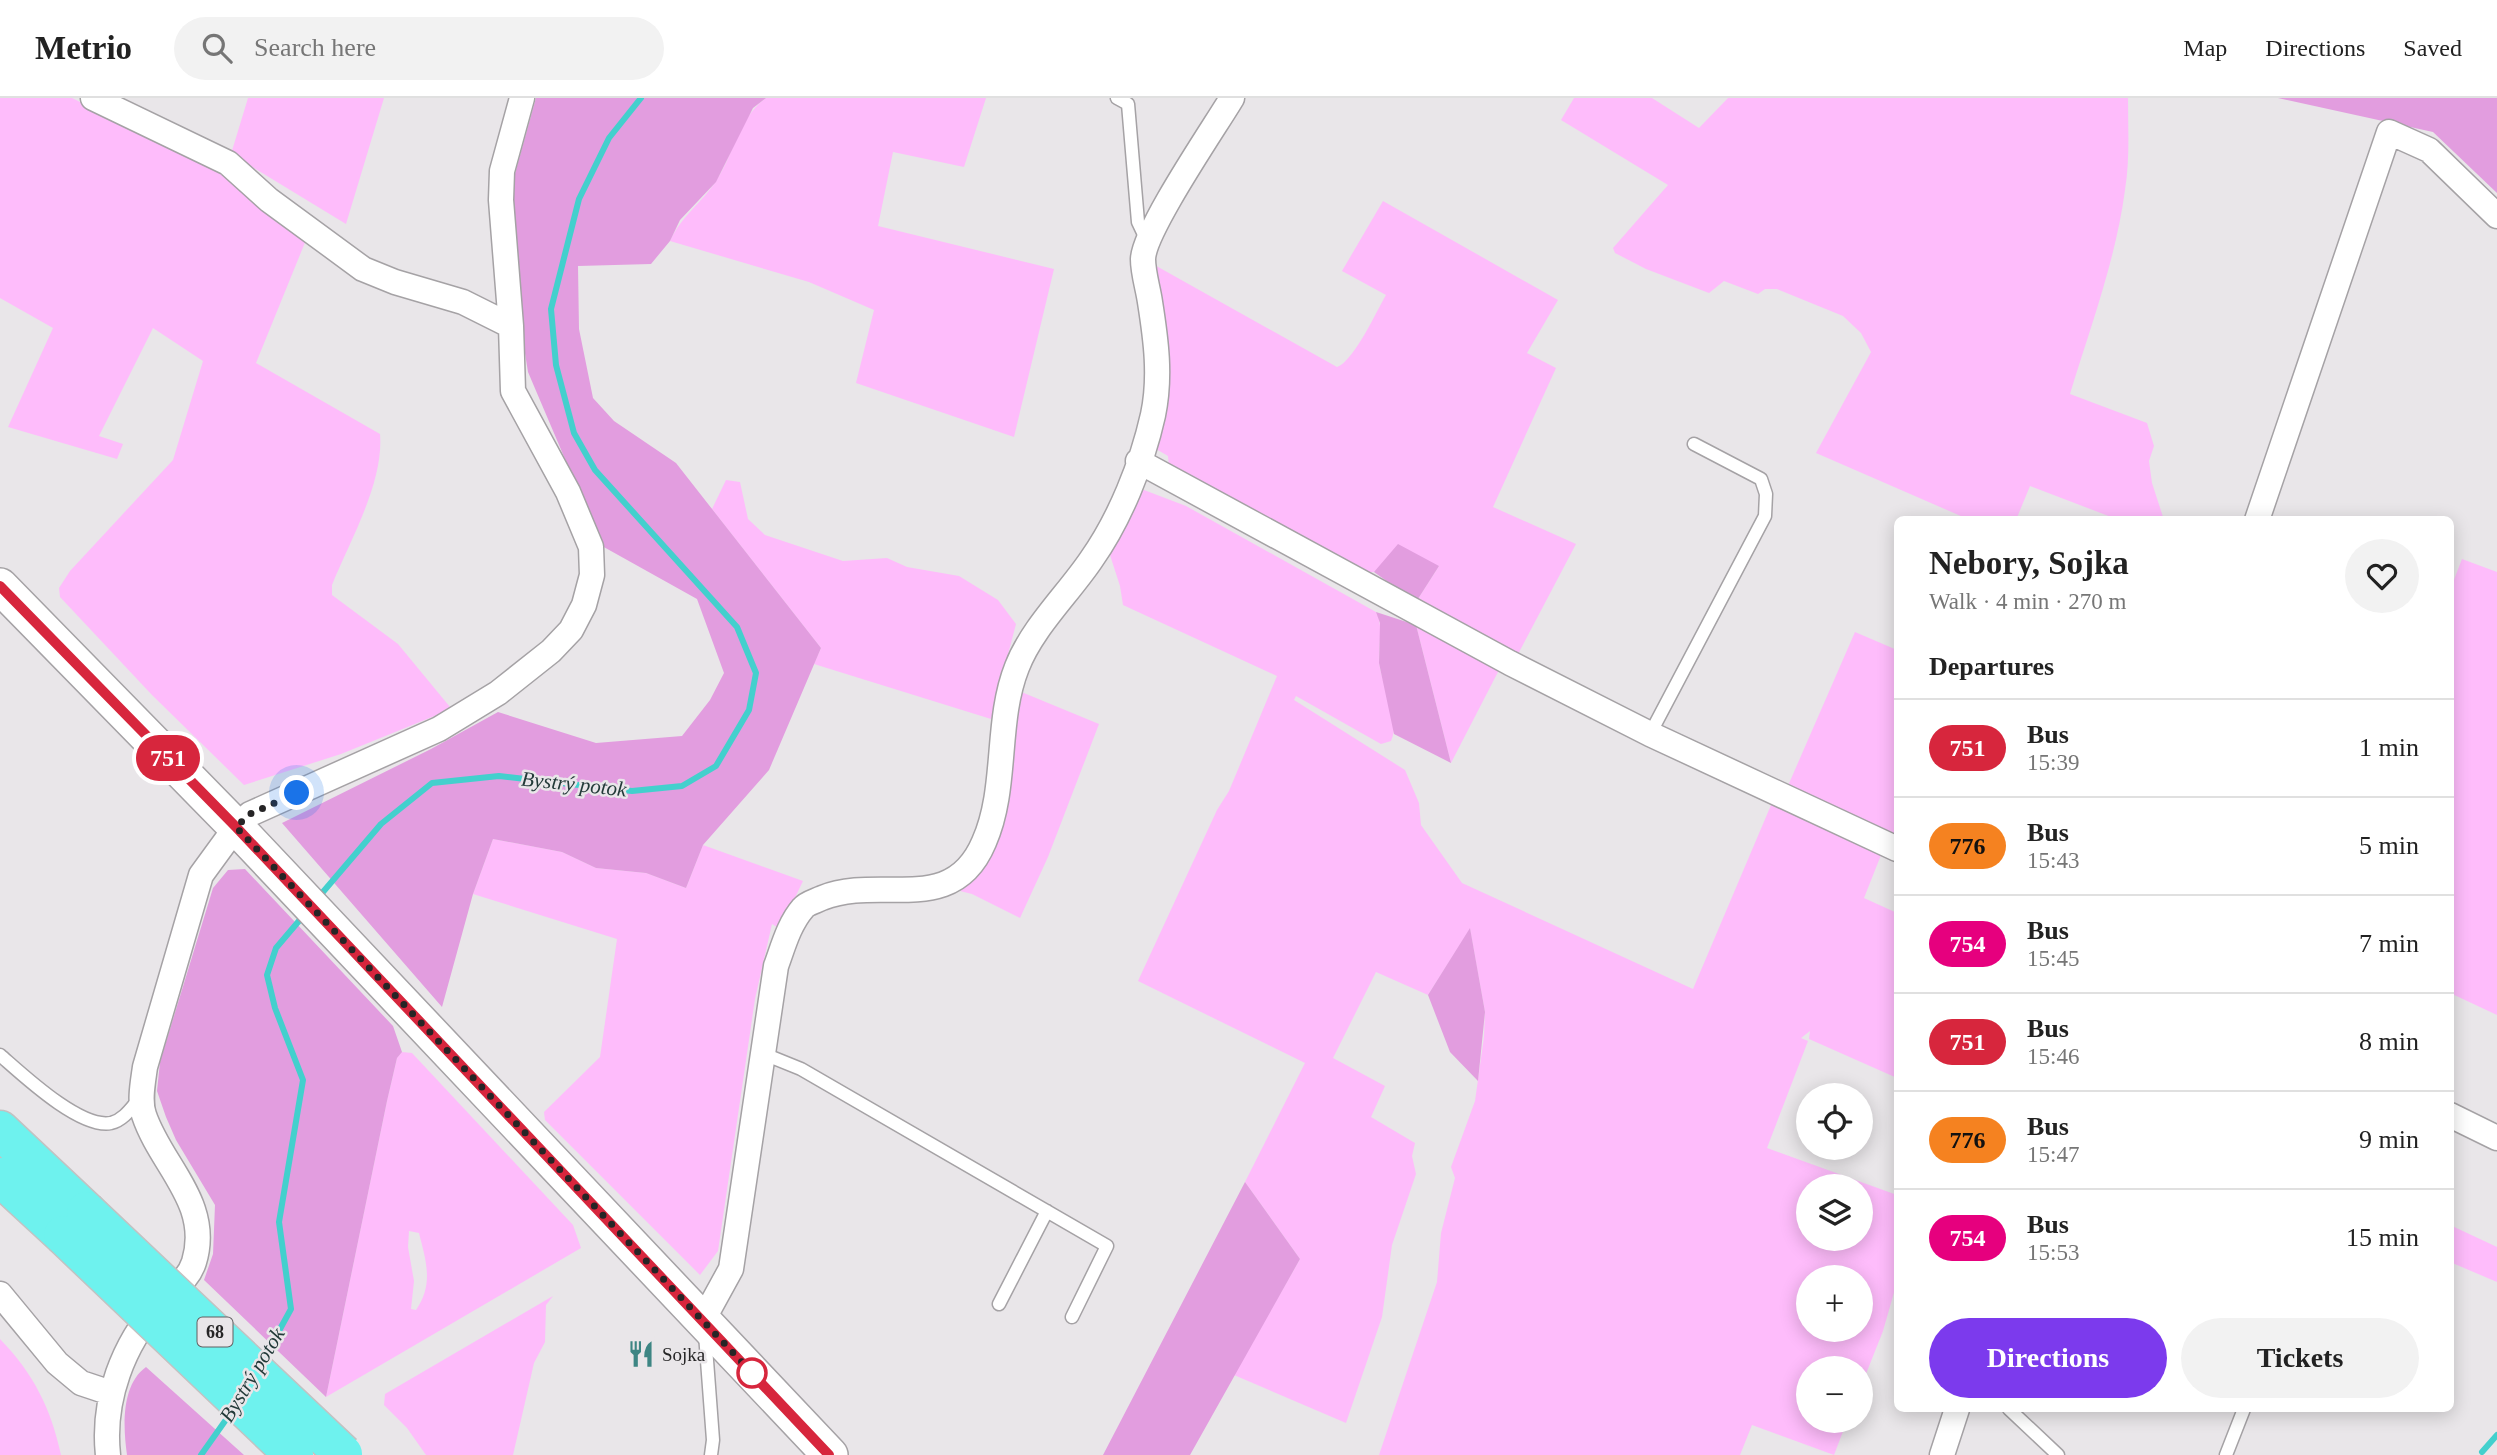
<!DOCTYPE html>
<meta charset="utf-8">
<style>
body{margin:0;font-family:Georgia,serif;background:#f2f2f2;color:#222;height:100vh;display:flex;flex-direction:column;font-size:26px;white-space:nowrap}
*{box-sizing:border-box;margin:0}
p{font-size:23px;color:#767676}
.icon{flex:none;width:38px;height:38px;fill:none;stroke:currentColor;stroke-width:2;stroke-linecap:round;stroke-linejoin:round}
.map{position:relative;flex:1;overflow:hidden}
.panel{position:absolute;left:1894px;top:418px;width:560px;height:896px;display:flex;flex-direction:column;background:#fff;border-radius:10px;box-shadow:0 4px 18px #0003}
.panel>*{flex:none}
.badge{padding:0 14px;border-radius:23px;font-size:24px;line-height:46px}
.buttons{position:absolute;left:1796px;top:985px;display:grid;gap:14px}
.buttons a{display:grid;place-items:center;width:77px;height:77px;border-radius:50%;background:#fff;box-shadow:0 4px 18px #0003;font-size:35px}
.you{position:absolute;width:35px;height:35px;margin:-18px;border:5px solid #fff;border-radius:50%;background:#1a73e8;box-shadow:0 0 0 10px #1a73e833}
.map>.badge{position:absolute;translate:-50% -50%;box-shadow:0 0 0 4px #fff}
h2{padding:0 35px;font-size:26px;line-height:63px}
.round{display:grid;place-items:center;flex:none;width:74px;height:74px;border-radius:37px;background:#f2f2f2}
.headline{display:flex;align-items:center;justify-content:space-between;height:119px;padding:0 35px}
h1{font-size:33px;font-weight:600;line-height:52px}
.primary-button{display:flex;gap:14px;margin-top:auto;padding:14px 35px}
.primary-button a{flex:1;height:80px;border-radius:42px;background:#7c3aed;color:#fff;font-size:28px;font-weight:600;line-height:80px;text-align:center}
.primary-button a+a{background:#f2f2f2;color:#222}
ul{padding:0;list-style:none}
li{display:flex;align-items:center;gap:21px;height:98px;padding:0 35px;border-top:2px solid #e0e0e0}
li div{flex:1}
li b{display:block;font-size:26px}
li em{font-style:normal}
li .badge{min-width:77px;font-weight:700;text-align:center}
header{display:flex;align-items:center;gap:42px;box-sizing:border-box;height:98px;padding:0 35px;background:#fff;border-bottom:2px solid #e0e0e0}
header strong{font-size:33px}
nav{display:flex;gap:38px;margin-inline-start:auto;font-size:24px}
.search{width:490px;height:63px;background:#f2f2f2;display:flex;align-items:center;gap:18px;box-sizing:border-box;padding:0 24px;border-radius:38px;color:#767676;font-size:26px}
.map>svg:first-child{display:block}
.green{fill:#febcfb;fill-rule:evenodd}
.forest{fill:#e29ddf}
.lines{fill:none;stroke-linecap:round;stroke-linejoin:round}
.stream{stroke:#43d0cd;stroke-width:6}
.service-casing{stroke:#a5a2a5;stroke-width:15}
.minor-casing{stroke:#a5a2a5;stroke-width:27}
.secondary-casing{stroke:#a5a2a5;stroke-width:38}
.trunk-casing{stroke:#c2c2c2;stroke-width:41}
.service{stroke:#fff;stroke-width:12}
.minor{stroke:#fff;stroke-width:24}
.secondary{stroke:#fff;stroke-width:35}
.trunk{stroke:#6ef2ee;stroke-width:38}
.trunk-bridge-casing{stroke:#c2c2c2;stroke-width:41;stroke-linecap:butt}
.trunk-bridge{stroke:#6ef2ee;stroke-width:38}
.line-casing{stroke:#fff;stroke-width:16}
.line{stroke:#d7263d;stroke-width:10}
.walk{stroke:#262526;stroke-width:7;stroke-dasharray:0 12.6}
.stop-dot{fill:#fff;stroke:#d7263d;stroke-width:3.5}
.labels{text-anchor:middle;stroke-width:5;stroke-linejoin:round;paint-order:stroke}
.shield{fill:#e9e6e9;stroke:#605f60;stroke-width:2}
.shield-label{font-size:18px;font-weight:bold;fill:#262526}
.poi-label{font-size:19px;fill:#262526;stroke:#e9e6e9;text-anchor:start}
.water-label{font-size:21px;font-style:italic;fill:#233a39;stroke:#e9e6e9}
</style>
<header>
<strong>Metrio</strong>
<div class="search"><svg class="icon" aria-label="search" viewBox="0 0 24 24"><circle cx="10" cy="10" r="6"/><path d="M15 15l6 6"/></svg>Search here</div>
<nav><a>Map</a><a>Directions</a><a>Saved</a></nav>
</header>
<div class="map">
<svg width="2497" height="1357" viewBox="0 0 2497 1357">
<rect width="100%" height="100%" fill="#e9e6e9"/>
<!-- green -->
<path class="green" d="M0,0H72L233,80L251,104L306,142L256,265L380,336C384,385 350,442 332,487V497L398,546L450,609L437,617L341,656L244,687L152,597L60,499L59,490L70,473L173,362L203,263L153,230L99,338L123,346L117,361L8,329L53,230L0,200Z
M248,0H384L346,126L231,56Z
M766,0H986L964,69L893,54L878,128L1054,171L1014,339L856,285L874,212L809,184L670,143C682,117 701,106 716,83C734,56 739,19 766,0Z
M1574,0H1652L1699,30L1728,0H2128C2128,31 2130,61 2125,92C2116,161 2090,230 2070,296L2147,325L2154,348L2149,363L2152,385L2164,422H2119L2030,388L2016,422H1970L1816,355L1871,254L1861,235L1843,218L1777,191H1765L1758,196L1724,183L1709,195L1646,171L1615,155L1613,150L1668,87L1561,22Z
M1383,103L1558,202L1527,255L1556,270L1493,409L1576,446L1517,558L1416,504L1439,468L1387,463L1374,474L1365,475L1169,370L1168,358L1156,351L1151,165L1337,269C1354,263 1376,214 1386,197L1342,173Z
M726,382L740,384L748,421L765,437L843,463L887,460L907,469L959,478L998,502L1016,526L991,621L814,566L821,550L712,411Z
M1144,392L1186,408L1376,514C1384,528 1378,547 1379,563C1381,588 1402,618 1391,643L1381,646L1296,598L1294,602L1405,672L1419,705L1421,727L1462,785L1693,891L1774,700L1883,752L1864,800L1897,815V980L1809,941L1810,933L1801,940L1808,943L1767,1050L1897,1097V1184L1883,1233L1860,1291V1270H1808V1323H1847L1834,1357L1752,1327L1740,1357H1379L1437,1184L1441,1135L1455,1080L1451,1069L1475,1003L1484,939L1485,914L1470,831L1428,897L1376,874L1333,960L1385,988L1371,1019L1415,1045L1412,1058L1416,1076L1392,1147L1382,1219L1346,1325L1234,1277L1300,1161L1245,1084L1305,965L1138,883L1217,712L1229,693L1277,578L1123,507L1120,488L1109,454L1136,394ZM1808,1088H1860V1141H1808ZM1808,1180H1860V1232H1808Z
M2462,461L2497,474V917L2450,895V492Z
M1416,527L1499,572L1451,665Z
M1855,534L1897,552V739L1787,690Z
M1019,593L1099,626L1048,759L1020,820L972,796L960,793C979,779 988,765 997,743Z
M493,741L562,754L596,770L646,775L686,790L703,747L803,783L780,831L772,826L755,901L718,1153L700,1177L545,1022L544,1014L600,959L617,841L473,796Z
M402,954L412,955L573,1127L581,1150L326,1299L387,1003L397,960ZM409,1133L419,1135C426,1163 434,1186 416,1212L411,1211L414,1183L408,1149Z
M2450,1127L2497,1149V1184L2450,1164Z
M553,1198L546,1207L545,1244L534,1265L513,1357H426L407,1330L384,1307L385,1296Z
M0,1241C33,1275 51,1310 61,1357H0Z"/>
<!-- forest -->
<path class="forest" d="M536,0H766L753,10L716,84L680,122L670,143L651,166L578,168L579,231L593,300L614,323L676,365L821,550L769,672L703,747L686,790L646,775L596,770L562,754L493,741L473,796L442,909L282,725L431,651L498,614L596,645L682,638L710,602L724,575L697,501L602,448L528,274L514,187V79Z
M2278,0H2497V95L2433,34Z
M1398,446L1439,468L1416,504L1374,474Z
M1376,514L1416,527L1451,665L1394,636L1379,565L1380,525Z
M245,771L393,928L402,954L397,960L387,1003L326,1299L204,1182L213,1156L215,1107L176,1042L166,1019L157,993L160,964L213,790L228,772Z
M1470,830L1485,914L1478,983L1450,954L1428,897Z
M1245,1084L1300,1161L1190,1357H1103Z
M146,1269L244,1357H127C123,1329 121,1287 146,1269Z"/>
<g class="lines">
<!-- stream -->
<path class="stream" d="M317,801L381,726L432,685L499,678L632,693L682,688L716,668L749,612L756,575L737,529L595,372L574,335L556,267L551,211L579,101L609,40L641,0
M263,1262L291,1211L279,1124L303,982L275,910L267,877L276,850L304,817
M2482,1354L2497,1337
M201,1357L230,1316"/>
<defs>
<path id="service" d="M1117,0L1128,6L1138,124L1148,145
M1650,636L1765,418L1766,396L1761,381L1694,346
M764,956L801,971L1107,1148L1072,1219
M0,957C23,977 80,1031 111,1025C124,1022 132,1009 140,1000
M999,1206L1047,1113
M705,1236L713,1342L711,1357
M2009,1311L2058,1357
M2226,1357L2244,1311"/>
<path id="minor" d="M93,0L228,65L269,102L363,171L395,184L463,204L511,228
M1138,363L1510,565L1650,636L1897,751
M2257,422L2389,34L2429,52L2497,118
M2450,1017L2497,1040
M0,1196L57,1265L81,1285L111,1295
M703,1222L731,1171L776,868C783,849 789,826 803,810C807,805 816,803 822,800C881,776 952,820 984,744C1008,690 995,624 1017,569C1032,530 1068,496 1091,462C1120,421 1142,366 1153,317C1161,279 1156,242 1150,204C1148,190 1143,175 1143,161C1144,132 1214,30 1232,0
M108,1357C102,1302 123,1246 160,1205C172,1191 188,1183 194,1164C212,1105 161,1068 144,1017C139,1003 143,984 145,969L201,777L236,729L250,716L439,631L498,595L551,553L571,532L584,507L592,477L591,449L568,394L513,293L511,228L501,102L502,73L522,0
M1942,1357L1957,1311"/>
<path id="secondary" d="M0,488L236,729L830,1357"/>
<path id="trunk" d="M0,1032L86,1113
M0,1079L63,1137"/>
</defs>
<!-- service casing -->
<use href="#service" class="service-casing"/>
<!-- minor casing -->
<use href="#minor" class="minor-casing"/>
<!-- secondary casing -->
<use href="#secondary" class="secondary-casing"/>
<!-- trunk casing -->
<use href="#trunk" class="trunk-casing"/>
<!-- service -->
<use href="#service" class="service"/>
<!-- minor -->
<use href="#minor" class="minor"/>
<!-- secondary -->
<use href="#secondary" class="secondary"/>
<!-- trunk -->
<use href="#trunk" class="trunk"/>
<defs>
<path id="trunk-bridge" d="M86,1113L343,1356
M63,1137L294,1357"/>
</defs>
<!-- trunk-bridge casing -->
<use href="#trunk-bridge" class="trunk-bridge-casing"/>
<!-- trunk-bridge -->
<use href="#trunk-bridge" class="trunk-bridge"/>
</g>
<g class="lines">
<defs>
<path id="line" d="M0,488L236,729L829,1357"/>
</defs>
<!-- line casing -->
<use href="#line" class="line-casing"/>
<!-- line -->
<use href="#line" class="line"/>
<!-- walk -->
<path class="walk" d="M297,695L250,716L236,729L756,1279L752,1275"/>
</g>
<!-- icons -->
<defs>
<symbol id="restaurant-bare" viewBox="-9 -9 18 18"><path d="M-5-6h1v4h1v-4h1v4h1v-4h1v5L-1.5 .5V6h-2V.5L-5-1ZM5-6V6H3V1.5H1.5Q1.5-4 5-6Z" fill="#3d8583" stroke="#e9e6e9" stroke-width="2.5" paint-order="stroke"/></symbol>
</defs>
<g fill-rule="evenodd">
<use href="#restaurant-bare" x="622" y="1237" width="38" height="38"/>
</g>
<!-- markers -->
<circle class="stop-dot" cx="752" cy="1275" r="14"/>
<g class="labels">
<!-- shield labels -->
<rect class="shield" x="197.5" y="1219.5" width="35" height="29" rx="5"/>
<g class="shield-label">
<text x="215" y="1240">68</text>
</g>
<!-- poi labels -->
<g class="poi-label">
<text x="662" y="1263">Sojka</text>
</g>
<!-- water labels -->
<g class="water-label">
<text transform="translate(574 686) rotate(6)" y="7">Bystrý potok</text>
<text transform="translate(252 1277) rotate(-59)" y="7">Bystrý potok</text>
</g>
</g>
</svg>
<div class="buttons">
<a><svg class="icon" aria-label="locate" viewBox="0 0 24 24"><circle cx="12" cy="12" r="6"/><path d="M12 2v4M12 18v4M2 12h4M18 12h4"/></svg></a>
<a><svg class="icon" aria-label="layers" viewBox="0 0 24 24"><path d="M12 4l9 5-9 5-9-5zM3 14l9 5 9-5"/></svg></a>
<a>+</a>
<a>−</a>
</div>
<div class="you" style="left:297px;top:695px"></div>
<b class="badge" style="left:168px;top:660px;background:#d7263d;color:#fff">751</b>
<section class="panel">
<div class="headline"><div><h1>Nebory, Sojka</h1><p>Walk · 4 min · 270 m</p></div><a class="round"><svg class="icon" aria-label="heart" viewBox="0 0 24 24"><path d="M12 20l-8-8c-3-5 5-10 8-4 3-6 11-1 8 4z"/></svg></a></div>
<h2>Departures</h2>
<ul>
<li><span class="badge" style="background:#d7263d;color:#fff">751</span><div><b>Bus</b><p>15:39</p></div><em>1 min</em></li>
<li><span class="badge" style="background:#f58220;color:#111">776</span><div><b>Bus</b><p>15:43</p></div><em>5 min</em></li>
<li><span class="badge" style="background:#e6007e;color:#fff">754</span><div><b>Bus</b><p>15:45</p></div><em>7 min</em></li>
<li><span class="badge" style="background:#d7263d;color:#fff">751</span><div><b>Bus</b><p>15:46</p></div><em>8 min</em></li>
<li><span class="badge" style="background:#f58220;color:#111">776</span><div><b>Bus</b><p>15:47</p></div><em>9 min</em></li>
<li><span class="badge" style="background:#e6007e;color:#fff">754</span><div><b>Bus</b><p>15:53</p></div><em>15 min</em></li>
</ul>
<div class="primary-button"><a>Directions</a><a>Tickets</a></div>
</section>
</div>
